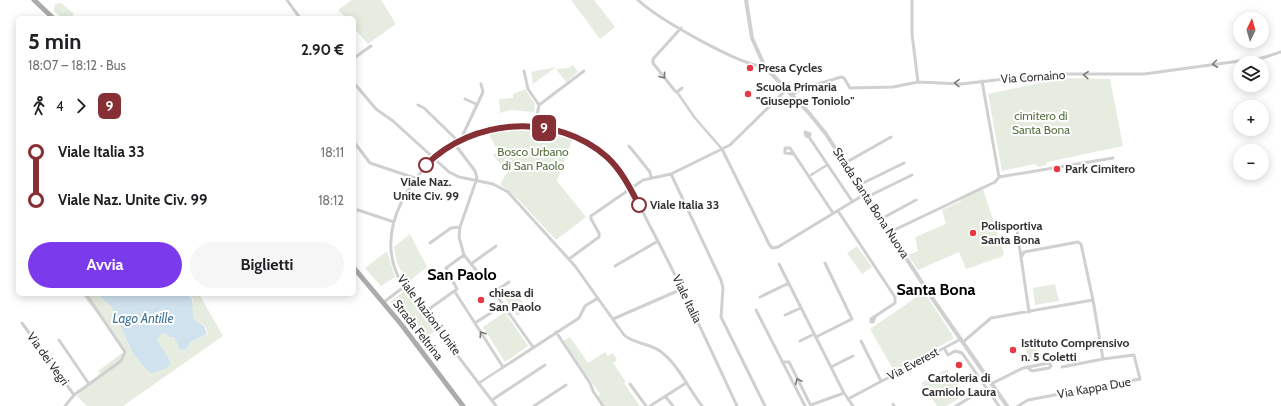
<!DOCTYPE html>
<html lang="it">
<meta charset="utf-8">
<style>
body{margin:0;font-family:Cabin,sans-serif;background:#f6f6f6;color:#202124;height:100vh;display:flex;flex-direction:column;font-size:15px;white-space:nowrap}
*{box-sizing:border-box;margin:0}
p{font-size:13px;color:#757577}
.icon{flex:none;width:22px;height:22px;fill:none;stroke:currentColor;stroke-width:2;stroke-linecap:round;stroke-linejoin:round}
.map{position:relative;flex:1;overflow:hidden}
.side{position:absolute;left:16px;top:16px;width:340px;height:280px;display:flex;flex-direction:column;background:#fff;border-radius:6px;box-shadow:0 2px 10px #0003}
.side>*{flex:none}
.badge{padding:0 8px;border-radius:6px;font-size:14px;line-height:26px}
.needle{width:26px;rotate:5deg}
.controls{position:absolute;left:1233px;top:12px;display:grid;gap:8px}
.controls a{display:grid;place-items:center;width:36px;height:36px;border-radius:50%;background:#fff;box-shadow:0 2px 10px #0003;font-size:20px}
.map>.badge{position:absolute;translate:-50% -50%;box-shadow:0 0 0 2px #fff}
.legs{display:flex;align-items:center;gap:6px;height:44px;padding:0 12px;font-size:13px}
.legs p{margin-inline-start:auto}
.headline{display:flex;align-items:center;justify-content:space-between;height:68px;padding:0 12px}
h1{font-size:22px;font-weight:700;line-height:30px}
.cta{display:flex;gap:8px;margin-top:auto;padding:8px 12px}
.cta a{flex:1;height:46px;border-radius:24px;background:#7c3aed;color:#fff;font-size:16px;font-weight:700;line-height:46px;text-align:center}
.cta a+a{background:#f6f6f6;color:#202124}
ul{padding:0 12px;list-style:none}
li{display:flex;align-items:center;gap:14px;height:48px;font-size:15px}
li i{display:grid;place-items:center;width:6px;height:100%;margin:0 5px;background:currentColor}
li i::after{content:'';width:10px;height:10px;margin:-5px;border:3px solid;border-radius:50%;background:#fff}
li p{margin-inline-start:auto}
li:first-child i{background:linear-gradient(#0000 50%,currentColor 0)}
li:last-child i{background:linear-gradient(currentColor 50%,#0000 0)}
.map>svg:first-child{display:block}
.green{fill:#e6ecdf}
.water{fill:#cfe2ee}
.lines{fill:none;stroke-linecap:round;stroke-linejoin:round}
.pedestrian{stroke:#d0d0d0;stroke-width:2.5}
.minor{stroke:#d0d0d0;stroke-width:3}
.tertiary{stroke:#d0d0d0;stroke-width:4}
.primary{stroke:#ababab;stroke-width:5}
.oneway{stroke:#7a7a7a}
.line-1-casing{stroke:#fff;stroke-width:9}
.line-1{stroke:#863036;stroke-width:6}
.poi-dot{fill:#e63946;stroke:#fff;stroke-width:1.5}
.stop-1-dot{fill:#fff;stroke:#863036;stroke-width:2}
.labels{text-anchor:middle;stroke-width:4;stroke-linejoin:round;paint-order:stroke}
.poi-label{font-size:12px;font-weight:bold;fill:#333;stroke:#fff;text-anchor:start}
.street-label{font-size:12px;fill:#333;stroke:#fff}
.park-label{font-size:12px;fill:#56703f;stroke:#fff}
.stop-label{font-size:12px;font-weight:bold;fill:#333;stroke:#fff}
.water-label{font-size:13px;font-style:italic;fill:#3f7597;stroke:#fff}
.district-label{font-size:16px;font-weight:bold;fill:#000;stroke:#fff}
</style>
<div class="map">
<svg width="1281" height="406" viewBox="0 0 1281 406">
<rect width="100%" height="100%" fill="#fff"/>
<!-- green -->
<path class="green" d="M352,0H381L396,24L368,44L354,28V18H346L338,10Z
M571,0H594L615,27L600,39Z
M61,3L74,14L71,17L72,18H62L54,11L55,4Z
M573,65L578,72L566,82L556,69L568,68Z
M556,67L533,84L531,72Z
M1063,78L1110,79L1123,146L1047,162L1046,165L1039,167L1035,164L1002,171L988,94Z
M525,89L535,104L534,112L511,110L500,113L499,99L513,98V94Z
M510,130L542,131L572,140L557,181L586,217L556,240L518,199L500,184L507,173L493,155L498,151L488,133Z
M982,186L1004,254L1001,257L966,269L959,252L918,270L908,255L918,251L915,237L946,224L942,210L961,201L960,197Z
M410,234L427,267L407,283L397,263L394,247Z
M857,246L872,267L862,274L847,253Z
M387,251L395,277L381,286L365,268Z
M1055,284L1059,301L1035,305L1033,288Z
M514,290L527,309L517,316L504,297Z
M404,291L435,331L423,340L397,305L390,302Z
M924,292L952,334L953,339L894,371L870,329Z
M82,294C86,294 93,293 97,294C116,299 118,329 129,341C133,347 163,358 171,362L157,340L160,334L166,333L169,337H174L180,350L187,349L190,342L208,334L205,326L193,318L191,311L193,299L189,294H199L223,336L123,406H87L77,396L100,374L98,371L125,351Z
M505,312L528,346L505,362L483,327Z
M570,337L588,363L605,352L608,356L613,353L617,360L613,363L626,382L624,383L640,406H604L598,396L600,394L563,341Z
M1034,339L1039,358L1029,360L1024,342Z
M947,369L965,395L946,406H937L921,383Z"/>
<!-- water -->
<path class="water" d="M98,294H188L192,299L193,318L204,326L207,334L190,342L187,349L180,350L174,337H169L166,333L161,334L157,340L171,362L167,368L152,373L149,372L134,355L111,306Z"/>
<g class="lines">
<!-- pedestrian -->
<path class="pedestrian" d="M677,92L695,118L722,149
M811,175L827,165
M479,383L502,368"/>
<!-- minor -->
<path class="minor" d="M287,0L300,18
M638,0C658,19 739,65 765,67
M912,0V34L918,82
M681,28L653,59V63L675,91L677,92L682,88
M354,58L371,46
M524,71L528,89L539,105
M982,81L999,177L1113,158
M354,83L376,109L393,121L449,172L459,177L493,184L508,192L575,266L624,335C634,344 649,343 660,351C678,364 688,388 702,406
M792,95L799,90L841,77L844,78L850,88L893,87L918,82L961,84L1050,74H1144L1262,58L1281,52
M465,99L476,104
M418,105L424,108L458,141
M535,127L539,105L584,71
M809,137L806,136L805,132L810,134L809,137L852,201
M461,139L483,92L481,84
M354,142L370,163L415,178
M629,146L650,172L651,177
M722,149L769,244L772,248L778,247L865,194
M794,154L785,153V148H790L833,213
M845,163L891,137
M859,185L904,163
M867,197L912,175
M358,210L394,222
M838,211L895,297V303L871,319V322H873L875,317
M881,219L916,200
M1017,230L1029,312
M890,232L995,182L999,177
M430,243L451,228L460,227
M464,255L480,275
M1022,256L1024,252L1078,242L1081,244L1093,300
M569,259L599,237V233L591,219V216L643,180L671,174
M471,264L496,246
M779,264L844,393L853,406
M615,266L658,241
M509,282L494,292L533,347
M455,292L503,367
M760,297L789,283
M384,302L405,286
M756,310L805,406
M425,312L457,289L446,268L464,255L459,237L460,227L477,178L475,171L454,143
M785,315L801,308
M613,319L682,289
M22,323L74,395
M475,323L503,305
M556,332L590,383L593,391L603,406
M816,337L852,319L825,263
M59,340L89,384
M800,341L814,334
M861,341L881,381
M963,342L991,318L1093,300L1103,359L1062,367
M944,348L948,355L955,351L962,353L999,406
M782,362H789L811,406
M831,367L853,356
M502,368L579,318L585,306L598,298
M630,384L646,406
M991,384L1023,368L1049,363L1051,366L1049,368L1032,371L1027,367
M665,396L673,406
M848,399L961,339
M492,400L545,365
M893,404L894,406
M811,405L844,393
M65,406L74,395L121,361L125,352L86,294
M496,406L400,280C386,254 389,227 402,201C440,124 539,100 605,156C627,174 638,203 651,228C682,286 709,346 737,406
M534,406L566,385
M650,406L686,383
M765,406L721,317L723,288L721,280L671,174L730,145L787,89
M956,406L986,388
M1018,406L1028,400L1140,379L1134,355L1103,359"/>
<!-- tertiary -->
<path class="tertiary" d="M746,0L752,38L765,67L809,113L826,134L930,295L1007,406"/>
<!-- primary -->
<path class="primary" d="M34,0L53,18
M354,268L401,324L463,406"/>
</g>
<!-- one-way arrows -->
<defs><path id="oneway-chevron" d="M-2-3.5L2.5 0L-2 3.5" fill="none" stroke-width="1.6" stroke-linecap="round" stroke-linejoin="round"/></defs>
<g class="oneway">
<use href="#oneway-chevron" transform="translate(1215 64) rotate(173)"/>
<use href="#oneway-chevron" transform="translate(1086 75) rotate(-178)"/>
<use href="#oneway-chevron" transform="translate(663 76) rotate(53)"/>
<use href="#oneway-chevron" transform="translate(957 83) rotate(-179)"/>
<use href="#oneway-chevron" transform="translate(482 334) rotate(-123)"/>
<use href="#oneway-chevron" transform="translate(798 381) rotate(-117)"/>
</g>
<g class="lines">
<defs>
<path id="line-1" d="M426,165C473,118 556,112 607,157C622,171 630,188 639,205"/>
</defs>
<!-- line-1 casing -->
<use href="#line-1" class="line-1-casing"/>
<!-- line-1 -->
<use href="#line-1" class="line-1"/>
</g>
<!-- markers -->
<g class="poi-dot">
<circle cx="750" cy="68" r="4"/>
<circle cx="748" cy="94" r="4"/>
<circle cx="1057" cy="169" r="4"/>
<circle cx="973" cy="233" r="4"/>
<circle cx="481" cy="300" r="4"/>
<circle cx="1013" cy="350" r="4"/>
<circle cx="959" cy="365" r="4"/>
</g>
<g class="stop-1-dot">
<circle cx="426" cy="165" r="7"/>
<circle cx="639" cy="205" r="7"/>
</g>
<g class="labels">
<!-- poi labels -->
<g class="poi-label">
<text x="758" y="72">Presa Cycles</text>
<text x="756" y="91">Scuola Primaria<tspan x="756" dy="14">"Giuseppe Toniolo"</tspan></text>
<text x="1065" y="173">Park Cimitero</text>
<text x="981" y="230">Polisportiva<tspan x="981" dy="14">Santa Bona</tspan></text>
<text x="489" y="297">chiesa di<tspan x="489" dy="14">San Paolo</tspan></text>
<text x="1021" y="347">Istituto Comprensivo<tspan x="1021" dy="14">n. 5 Coletti</tspan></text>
<text x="959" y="382" text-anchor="middle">Cartoleria di<tspan x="959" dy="14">Camiolo Laura</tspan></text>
</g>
<!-- street labels -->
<g class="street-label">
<text transform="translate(1033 77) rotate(-4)" y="4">Via Cornaino</text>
<text transform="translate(871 203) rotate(57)" y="4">Strada Santa Bona Nuova</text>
<text transform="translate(687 299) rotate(64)" y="4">Viale Italia</text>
<text transform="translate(429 315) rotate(53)" y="4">Viale Nazioni Unite</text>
<text transform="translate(418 330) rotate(52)" y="4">Strada Feltrina</text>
<text transform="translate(48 359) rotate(54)" y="4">Via dei Vegri</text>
<text transform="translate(913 364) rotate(-28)" y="4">Via Everest</text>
<text transform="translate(1094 388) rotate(-10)" y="4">Via Kappa Due</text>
</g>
<!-- park labels -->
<g class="park-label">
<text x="1041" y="120">cimitero di<tspan x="1041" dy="14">Santa Bona</tspan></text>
<text x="533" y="156">Bosco Urbano<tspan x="533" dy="14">di San Paolo</tspan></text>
</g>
<!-- stop labels -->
<g class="stop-label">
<text x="426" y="186">Viale Naz.<tspan x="426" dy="14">Unite Civ. 99</tspan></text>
<text x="650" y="209" text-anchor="start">Viale Italia 33</text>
</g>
<!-- water labels -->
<g class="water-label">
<text x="143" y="323">Lago Antille</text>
</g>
<!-- district labels -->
<g class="district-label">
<text x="462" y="280">San Paolo</text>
<text x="936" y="295">Santa Bona</text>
</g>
</g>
</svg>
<div class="controls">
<a><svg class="needle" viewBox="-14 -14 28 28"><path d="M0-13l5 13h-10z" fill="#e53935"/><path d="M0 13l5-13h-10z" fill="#757577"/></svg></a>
<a><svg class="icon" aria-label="layers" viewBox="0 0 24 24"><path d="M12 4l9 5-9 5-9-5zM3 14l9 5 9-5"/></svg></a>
<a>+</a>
<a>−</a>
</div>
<b class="badge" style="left:544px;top:128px;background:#863036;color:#fff">9</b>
<section class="side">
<div class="headline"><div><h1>5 min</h1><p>18:07 – 18:12 · Bus</p></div><b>2.90 €</b></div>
<div class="legs"><svg class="icon" aria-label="walk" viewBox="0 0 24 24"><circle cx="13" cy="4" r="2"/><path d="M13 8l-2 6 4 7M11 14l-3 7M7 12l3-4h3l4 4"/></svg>4<svg class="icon" aria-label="forward" viewBox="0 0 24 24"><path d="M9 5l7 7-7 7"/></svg><b class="badge" style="background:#863036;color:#fff">9</b></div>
<ul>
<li><i style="color:#863036"></i><b>Viale Italia 33</b><p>18:11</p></li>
<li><i style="color:#863036"></i><b>Viale Naz. Unite Civ. 99</b><p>18:12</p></li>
</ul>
<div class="cta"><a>Avvia</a><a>Biglietti</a></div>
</section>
</div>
